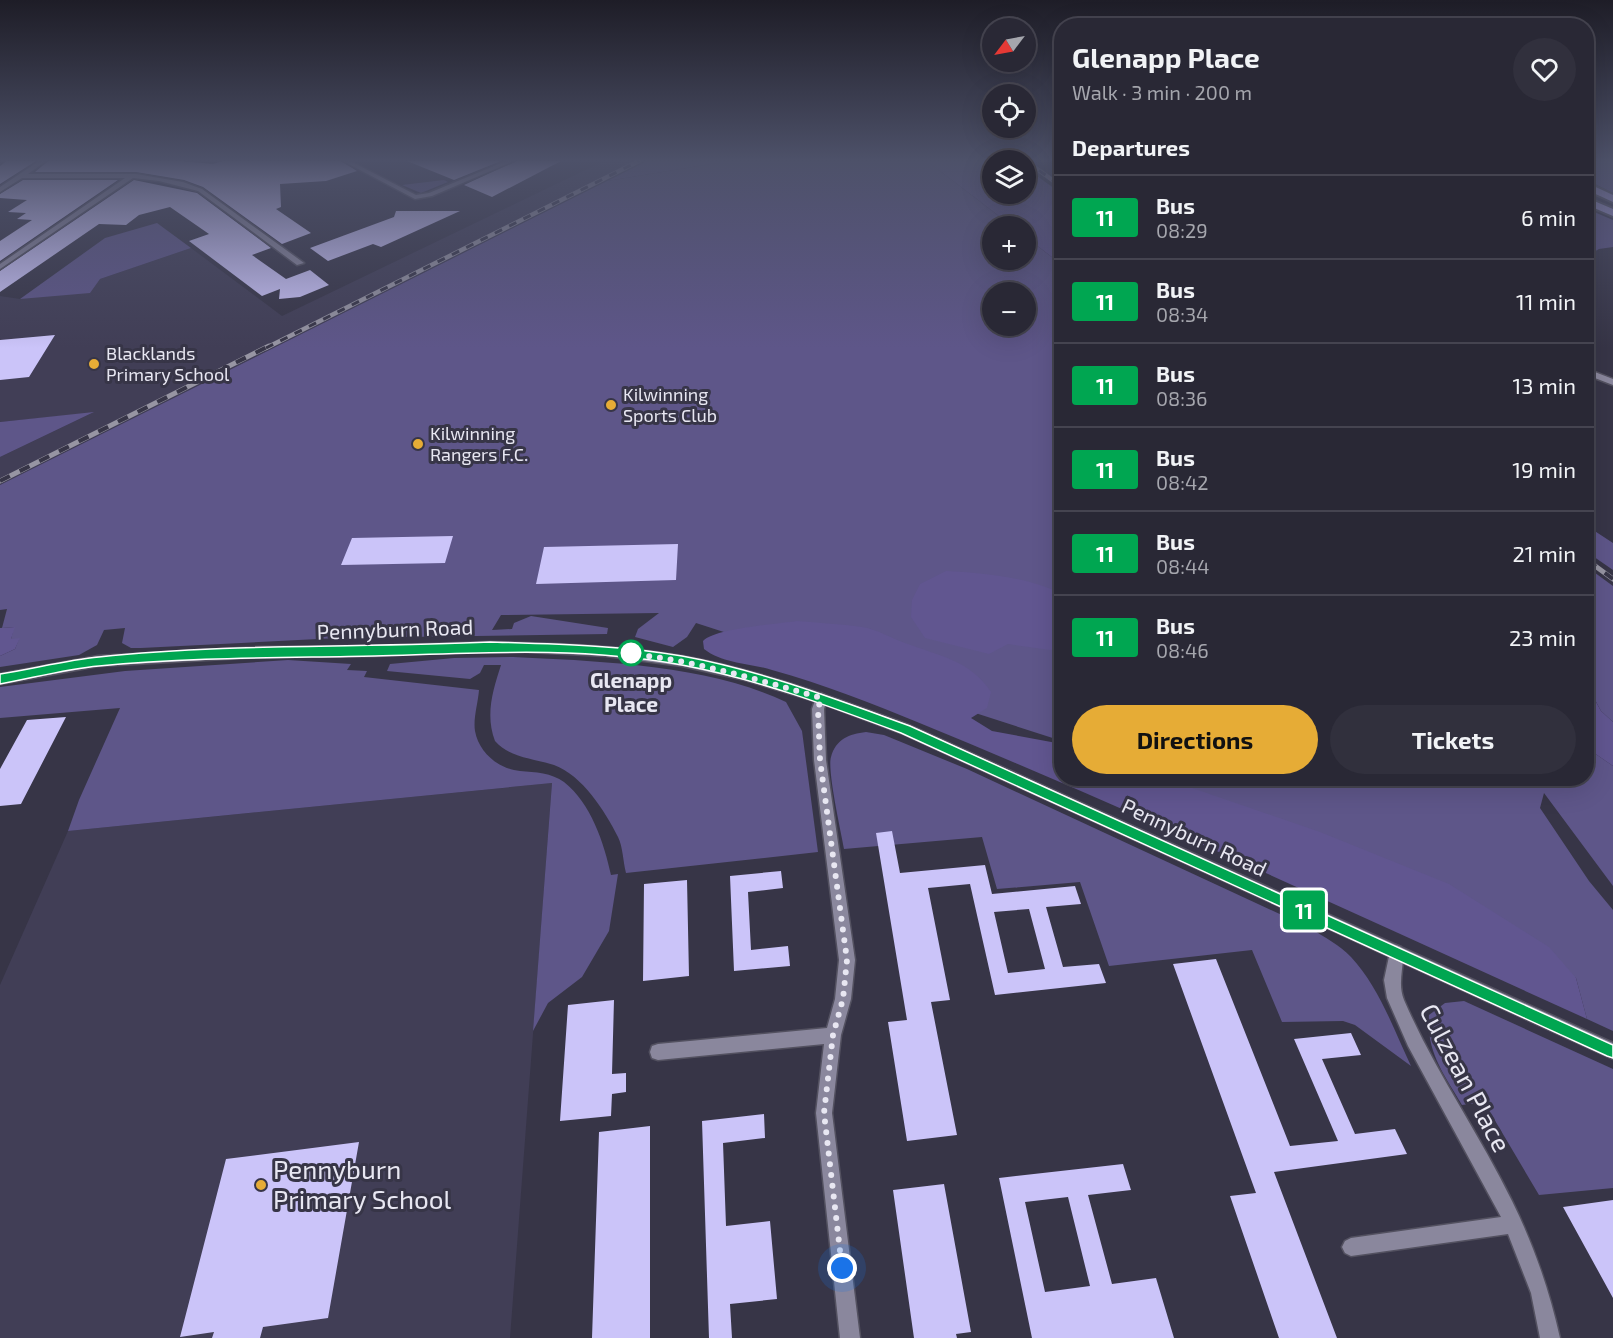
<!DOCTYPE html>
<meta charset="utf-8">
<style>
body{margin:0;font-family:"Exo 2",sans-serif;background:#31303d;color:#f1f3f6;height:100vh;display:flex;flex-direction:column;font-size:22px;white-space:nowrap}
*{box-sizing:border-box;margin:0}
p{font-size:20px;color:#a5a6ad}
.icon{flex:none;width:33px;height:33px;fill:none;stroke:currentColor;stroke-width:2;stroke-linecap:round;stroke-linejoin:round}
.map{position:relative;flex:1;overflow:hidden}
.panel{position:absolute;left:1054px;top:18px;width:540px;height:768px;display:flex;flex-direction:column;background:#292835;border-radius:24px;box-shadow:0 6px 24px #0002,0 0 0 2px #454450}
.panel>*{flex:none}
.badge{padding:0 12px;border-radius:4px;font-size:21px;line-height:39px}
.needle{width:39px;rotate:238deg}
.controls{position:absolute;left:982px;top:18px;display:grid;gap:12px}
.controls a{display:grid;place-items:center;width:54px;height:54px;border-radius:50%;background:#292835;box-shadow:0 6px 24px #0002,0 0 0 2px #454450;font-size:30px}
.you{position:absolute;width:30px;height:30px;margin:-15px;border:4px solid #fff;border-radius:50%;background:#1a73e8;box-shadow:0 0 0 9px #1a73e833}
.map>.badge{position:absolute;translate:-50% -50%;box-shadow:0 0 0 3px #fff}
h2{padding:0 18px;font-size:22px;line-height:54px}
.round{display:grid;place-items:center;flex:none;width:63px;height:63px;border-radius:32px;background:#31303d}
.head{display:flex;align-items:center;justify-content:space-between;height:102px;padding:0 18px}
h1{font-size:28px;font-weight:700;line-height:45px}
.cta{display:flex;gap:12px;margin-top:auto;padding:12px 18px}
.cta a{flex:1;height:69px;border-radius:36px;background:#e6ac36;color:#111;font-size:24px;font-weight:700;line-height:69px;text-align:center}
.cta a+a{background:#31303d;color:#f1f3f6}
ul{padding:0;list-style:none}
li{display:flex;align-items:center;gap:18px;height:84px;padding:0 18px;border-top:2px solid #454450}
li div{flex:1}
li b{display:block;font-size:22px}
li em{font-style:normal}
li .badge{min-width:66px;font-weight:700;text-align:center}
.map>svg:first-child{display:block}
.built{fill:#413e56}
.green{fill:#5e5689;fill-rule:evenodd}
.forest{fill:#615690}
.building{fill:#cbc4f9;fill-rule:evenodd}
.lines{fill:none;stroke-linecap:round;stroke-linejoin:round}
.minor-casing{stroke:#535160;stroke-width:3}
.tertiary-casing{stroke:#535160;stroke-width:3}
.trunk-casing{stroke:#535160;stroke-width:4}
.minor{fill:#8a879d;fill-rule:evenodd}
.tertiary{fill:#8a879d;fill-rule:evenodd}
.trunk{fill:#aca2e2;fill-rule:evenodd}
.rail-far1-casing{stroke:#9795a3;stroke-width:4.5}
.rail-casing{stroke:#9795a3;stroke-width:5}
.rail-far1{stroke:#373547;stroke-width:3;stroke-dasharray:8;stroke-linecap:butt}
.rail{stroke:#373547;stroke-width:4;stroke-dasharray:11;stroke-linecap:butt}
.line{fill:#00a651;stroke:#fff;stroke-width:1.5}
.walk{stroke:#e8e7f2;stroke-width:6;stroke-dasharray:0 10.8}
.poi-dot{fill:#e6ac36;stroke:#373547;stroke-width:2}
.stop-dot{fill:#fff;stroke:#00a651;stroke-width:3}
.labels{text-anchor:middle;stroke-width:6;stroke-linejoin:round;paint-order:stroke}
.far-poi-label{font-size:18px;fill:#e8e7f2;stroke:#373547;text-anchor:start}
.street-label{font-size:21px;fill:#e8e7f2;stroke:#373547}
.stop-label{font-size:21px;font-weight:bold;fill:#e8e7f2;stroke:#373547}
.near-street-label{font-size:26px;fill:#e8e7f2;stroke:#373547}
.near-poi-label{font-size:26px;fill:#e8e7f2;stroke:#373547;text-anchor:start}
</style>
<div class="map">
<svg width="1613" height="1338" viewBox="0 0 1613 1338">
<rect width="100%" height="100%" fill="#373547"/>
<!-- built -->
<path class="built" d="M604,161H647L0,485V457L92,413L0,422V296L20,299L100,279L191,248L282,316Z
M552,783L510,1338H0V985L68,831Z"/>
<!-- green -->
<path class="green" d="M729,161H927L1012,226H993V260H1026V237L1062,265V741L696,623L687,637L673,647L635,637L638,629L659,613L501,615L492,630L512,629L514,623L531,616L608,628L607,634L338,638L141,648H131L122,643L125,628L104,630L97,645L79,655L0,667V656L15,649L19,639H11L14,627L2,628L7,609L0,610V485L607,181ZM993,292H1026V326H993Z
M1587,161H1613V193L1587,180Z
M444,180L448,182L421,193L402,185Z
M1587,209L1613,220V247L1599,249L1587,256Z
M157,223L191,248L100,279L90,293L20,299L105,238Z
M94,412L0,457V422Z
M1587,526L1613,543V570L1587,552Z
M1587,567L1613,586V722L1601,711L1587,685Z
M513,657C598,661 709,665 786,702L802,731L818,852L626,873C623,862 623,847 618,837C605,811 582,775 554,765C533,758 510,758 495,741C485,715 493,690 501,665H484L480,673L470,679L387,671L390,664L454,658Z
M288,660L351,664L347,670L367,671L364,677L479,690C478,703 473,719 475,731C479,753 499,769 520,771C535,772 552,773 564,782C591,803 604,843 611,875L618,874L609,931L582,977L548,1003L533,1031L552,783L68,831L79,800L120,708L0,718V687L125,671Z
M866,732L884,735L967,769L1310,928C1324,937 1340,945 1351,957C1379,987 1394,1030 1411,1066L1355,1025L1343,1021L1282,1022L1252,950L1109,966L1080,882L997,889L982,837L844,849C841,832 827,770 831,757C836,739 849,734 866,732Z
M1587,748L1613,766V886L1544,793L1540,808L1589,881L1613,910V1031L1587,1019L1576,978L1153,779L1587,778Z
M1464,1001L1613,1069V1188L1539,1195L1484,1102L1462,1105C1444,1074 1426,1052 1429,1015L1445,1003Z"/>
<!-- forest -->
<path class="forest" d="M647,161H729L607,181Z
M927,161H993V194H1026V168L1062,194V265L1026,237V226H1012Z
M946,571C984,573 1028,577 1062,594V647L1050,650L1008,644L989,654L925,638L911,617L912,600L920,584Z
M797,621C819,623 841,624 862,627C876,629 891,638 905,643C939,656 970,660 991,692L987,708L971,718L992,731L1062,744V778L1166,779L1320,832L1449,884L1549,947L1576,978L1587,1019C1366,919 1146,816 922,724C873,704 823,684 772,670C750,663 723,664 704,649L703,641C715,628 778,624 797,621Z
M15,627L11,639L20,638L15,649L0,656V628Z
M1587,686L1601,711L1613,722V766L1587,748Z"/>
<!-- building -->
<path class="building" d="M7,161H36L0,184V166Z
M48,161H180L213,164L223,161H341L357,171L326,181L280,184L281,207L276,209L311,233L282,244L203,187L184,180L136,172H35Z
M407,161H501L454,180Z
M516,161H561L492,197L464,185Z
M23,180H118L0,261V241L32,220L17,219L26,213L8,212L27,200L0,198V194Z
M134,180L197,193L271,248L252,255L286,279L310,270L329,285L300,297L279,299L280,289L262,296L189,241L209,234L170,207L139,215L126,225L99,224L0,292V271Z
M396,211H460L381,247L373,244L328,261L310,248L394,217Z
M55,335L29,377L0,380V340Z
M453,536L445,563L341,565L352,538Z
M678,544L676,580L536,584L544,547Z
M66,717L21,804L0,806V769L27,720Z
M892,831L900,873L985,865L992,894L1075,886L1081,904L1046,907L1063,967L1099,964L1106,983L995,995L970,884L928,888L950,1000L931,1002L957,1135L907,1141L888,1022L907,1020L876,833ZM1029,909L1045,969L1008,973L994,912Z
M781,871L783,888L748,892L751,950L788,946L790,966L734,971L730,876Z
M687,880L689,976L643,981L644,884Z
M1216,959L1290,1146L1338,1141L1294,1039L1351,1033L1361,1055L1322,1059L1355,1134L1395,1129L1407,1154L1274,1172L1337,1338H1279L1230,1196L1256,1193L1173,964Z
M614,1000L612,1074L626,1073V1092L612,1094L611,1116L560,1121L568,1005Z
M764,1114L765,1138L723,1143L726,1226L770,1221L777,1299L730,1304L732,1338H709L702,1121Z
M650,1126V1338H592L599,1132Z
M359,1142L328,1318L263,1327L260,1338H212L214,1332L180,1337L226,1159Z
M1123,1164L1131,1190L1088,1195L1112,1284L1156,1278L1174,1338H1032L999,1178ZM1068,1197L1090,1286L1045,1292L1025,1202Z
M944,1184L971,1332L956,1334L957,1338H914L893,1190Z
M1613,1200V1298L1563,1207Z"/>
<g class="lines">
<defs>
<path id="minor" d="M39,161H46L28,174H136L183,182L202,189L304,263L297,265L198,191L159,181L133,178L0,269V264L125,178H22L0,192V187Z
M343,161H350L416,195L429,193L506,161H514L432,196L415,199Z
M1587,369L1613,379V385L1587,375Z
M821,693L825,695L827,698L824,709L826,760L855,960L851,999L841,1035L832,1113L860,1338H840L816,1113L824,1044L658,1060L652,1058L650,1052L652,1046L658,1044L827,1028L835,999L839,960L814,760L812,709L817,695Z
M1396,945L1401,947C1407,961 1396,981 1404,1000C1434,1070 1479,1133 1512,1201C1534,1246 1549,1289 1560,1338H1540L1531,1293L1508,1234L1351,1256L1345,1253L1342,1247L1345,1241L1351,1238L1501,1217L1408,1046L1387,998L1384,980L1391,947Z"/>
<path id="tertiary" d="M490,642C554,644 618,645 682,656C760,670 835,698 909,725L1613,1043V1059L901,733L818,702L745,680L682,666L606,656L490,650L374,656L260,657L98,666L0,684V674L98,656L260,647L374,646Z"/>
<path id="trunk" d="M1587,183L1613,195V202L1587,190Z
M1587,198L1613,209V216L1587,205Z"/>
</defs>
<!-- minor casing -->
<use href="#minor" class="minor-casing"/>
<!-- tertiary casing -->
<use href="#tertiary" class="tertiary-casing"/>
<!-- trunk casing -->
<use href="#trunk" class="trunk-casing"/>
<!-- minor -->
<use href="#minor" class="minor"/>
<!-- tertiary -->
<use href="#tertiary" class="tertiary"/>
<!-- trunk -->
<use href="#trunk" class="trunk"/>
<defs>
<path id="rail-far1" d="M1026,161L1062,187
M266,348L639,161"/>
<path id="rail" d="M0,481L269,346
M1587,560L1613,579"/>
</defs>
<!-- rail-far1 casing -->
<use href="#rail-far1" class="rail-far1-casing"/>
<!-- rail casing -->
<use href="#rail" class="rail-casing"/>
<!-- rail-far1 -->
<use href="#rail-far1" class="rail-far1"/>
<!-- rail -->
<use href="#rail" class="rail"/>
</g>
<!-- sky -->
<linearGradient id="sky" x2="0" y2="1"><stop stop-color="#1e1d27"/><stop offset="0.46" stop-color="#4d5169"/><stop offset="1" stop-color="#4d5169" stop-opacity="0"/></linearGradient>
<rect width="1613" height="348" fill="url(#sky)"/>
<!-- line -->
<path class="line" d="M490,642C554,644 619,645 682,656C760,670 835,699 910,726L1613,1045V1058L1607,1056L901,733C829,706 757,679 682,665C580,646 477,653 375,656C283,658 191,657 99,666C66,669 33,678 0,684V674C33,669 66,660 99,657C228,643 360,648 490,642Z"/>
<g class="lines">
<!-- walk -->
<path class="walk" d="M631,653H624C692,660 756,679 821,698L818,709L820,760L847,960L843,999L833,1035L824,1113L842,1268"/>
</g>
<!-- markers -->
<g class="poi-dot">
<circle cx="94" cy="364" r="6"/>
<circle cx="611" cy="405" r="6"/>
<circle cx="418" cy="444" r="6"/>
<circle cx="261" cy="1185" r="6"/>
</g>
<circle class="stop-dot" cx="631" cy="653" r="12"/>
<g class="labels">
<!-- far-poi labels -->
<g class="far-poi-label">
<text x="106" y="360">Blacklands<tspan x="106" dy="21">Primary School</tspan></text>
<text x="623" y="401">Kilwinning<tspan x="623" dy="21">Sports Club</tspan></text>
<text x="430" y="440">Kilwinning<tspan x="430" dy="21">Rangers F.C.</tspan></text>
</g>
<!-- street labels -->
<g class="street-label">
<text transform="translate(395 630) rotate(-2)" y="7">Pennyburn Road</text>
<text transform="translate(1194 838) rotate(25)" y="7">Pennyburn Road</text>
</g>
<!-- stop labels -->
<g class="stop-label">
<text x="631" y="688">Glenapp<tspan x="631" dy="24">Place</tspan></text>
</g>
<!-- near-street labels -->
<g class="near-street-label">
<text transform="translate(1465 1078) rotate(62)" y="9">Culzean Place</text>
</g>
<!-- near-poi labels -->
<g class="near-poi-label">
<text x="273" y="1179">Pennyburn<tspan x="273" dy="30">Primary School</tspan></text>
</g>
</g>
</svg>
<div class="controls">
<a><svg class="needle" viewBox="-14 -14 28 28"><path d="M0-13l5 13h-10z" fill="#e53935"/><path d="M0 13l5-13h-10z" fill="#a5a6ad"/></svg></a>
<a><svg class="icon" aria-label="locate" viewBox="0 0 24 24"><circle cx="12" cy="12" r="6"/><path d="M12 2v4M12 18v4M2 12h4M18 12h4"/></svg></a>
<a><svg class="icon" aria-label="layers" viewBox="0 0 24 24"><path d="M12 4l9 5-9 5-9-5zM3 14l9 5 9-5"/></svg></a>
<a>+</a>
<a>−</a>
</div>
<div class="you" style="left:842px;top:1268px"></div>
<b class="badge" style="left:1304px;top:910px;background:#00a651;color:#fff">11</b>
<section class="panel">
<div class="head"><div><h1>Glenapp Place</h1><p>Walk · 3 min · 200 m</p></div><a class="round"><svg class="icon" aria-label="heart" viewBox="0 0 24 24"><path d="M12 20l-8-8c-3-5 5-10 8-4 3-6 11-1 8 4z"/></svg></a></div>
<h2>Departures</h2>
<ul>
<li><span class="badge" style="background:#00a651;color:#fff">11</span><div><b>Bus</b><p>08:29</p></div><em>6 min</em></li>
<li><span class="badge" style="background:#00a651;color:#fff">11</span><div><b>Bus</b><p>08:34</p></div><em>11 min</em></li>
<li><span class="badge" style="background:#00a651;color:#fff">11</span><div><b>Bus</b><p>08:36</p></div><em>13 min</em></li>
<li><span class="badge" style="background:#00a651;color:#fff">11</span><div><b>Bus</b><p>08:42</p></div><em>19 min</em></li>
<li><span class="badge" style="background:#00a651;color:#fff">11</span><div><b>Bus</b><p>08:44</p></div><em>21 min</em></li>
<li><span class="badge" style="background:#00a651;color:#fff">11</span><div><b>Bus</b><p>08:46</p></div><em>23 min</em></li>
</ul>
<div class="cta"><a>Directions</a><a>Tickets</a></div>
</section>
</div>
